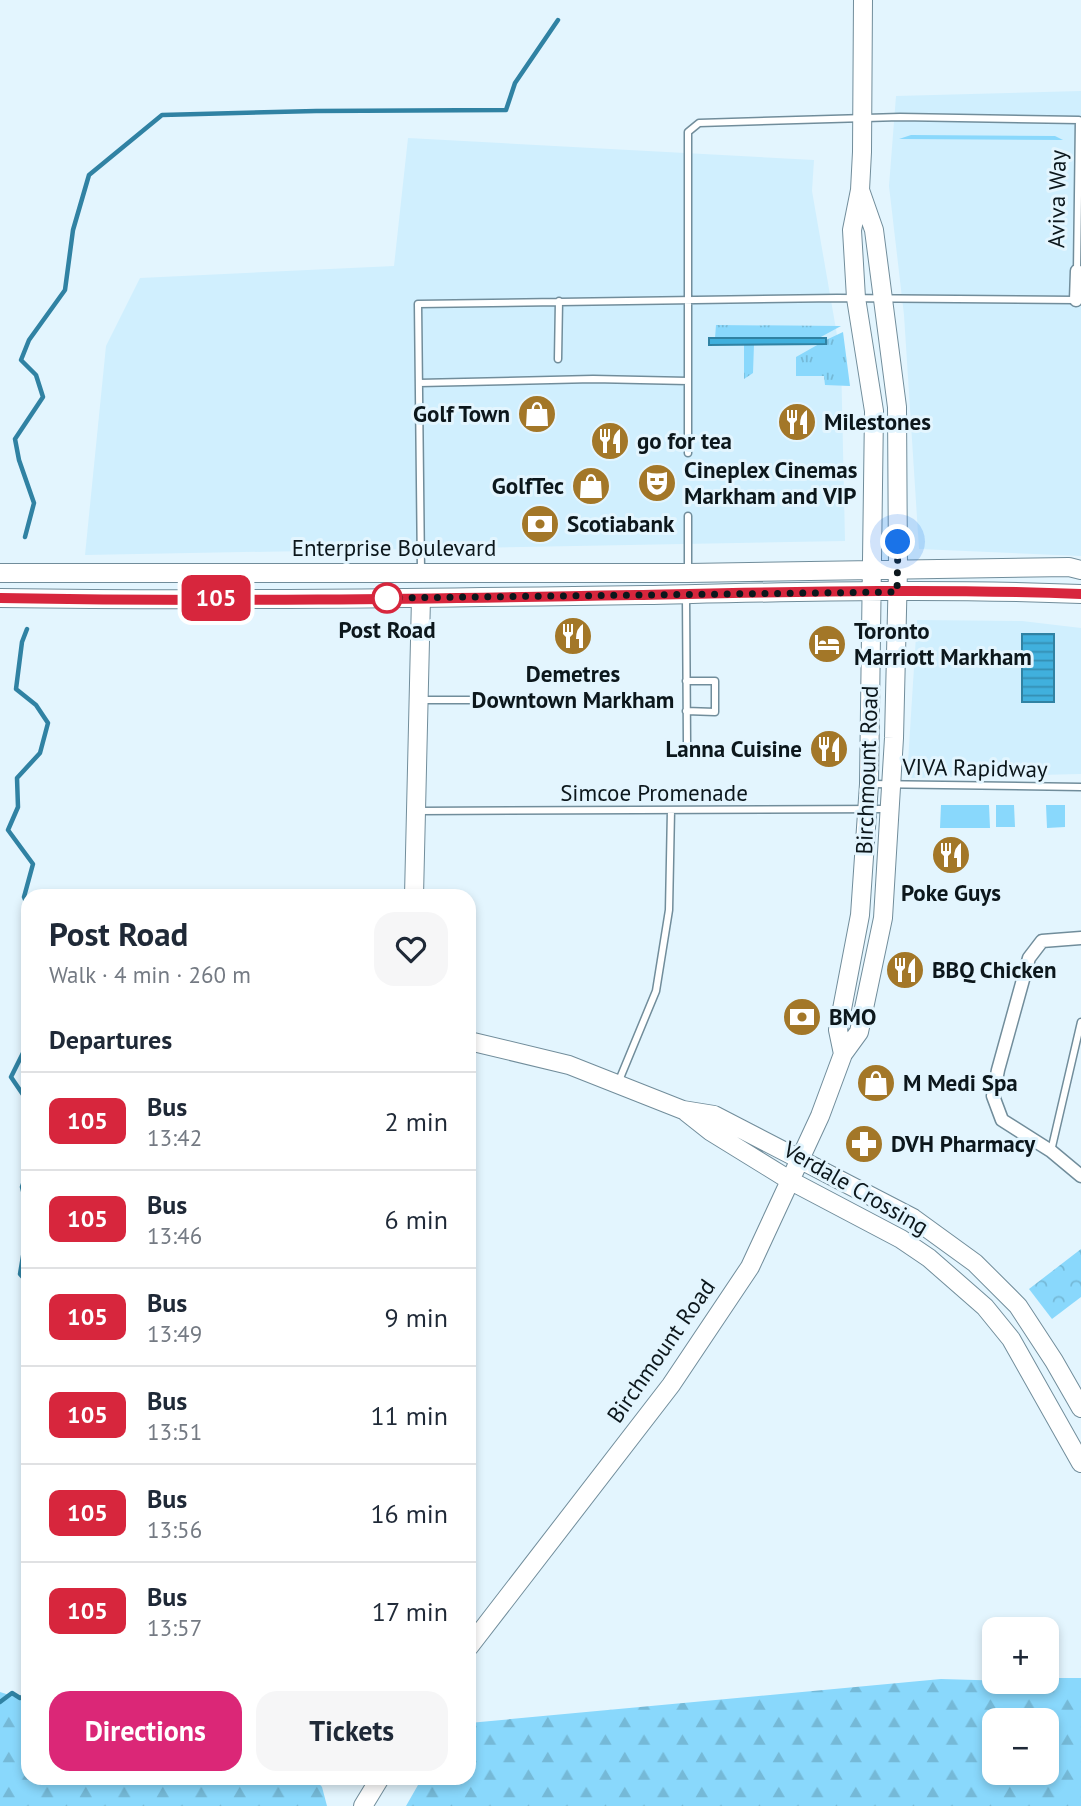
<!DOCTYPE html>
<meta charset="utf-8">
<style>
body{margin:0;font-family:"PT Sans",sans-serif;background:#f6f6f7;color:#1f2937;height:100vh;display:flex;flex-direction:column;font-size:26px;white-space:nowrap}
*{box-sizing:border-box;margin:0}
p{font-size:23px;color:#747a83}
.icon{flex:none;width:38px;height:38px;fill:none;stroke:currentColor;stroke-width:2;stroke-linecap:round;stroke-linejoin:round}
.map{position:relative;flex:1;overflow:hidden}
.details{position:absolute;left:21px;top:889px;width:455px;height:896px;display:flex;flex-direction:column;background:#fff;border-radius:21px;box-shadow:0 4px 10px #0003}
.details>*{flex:none}
.badge{padding:0 14px;border-radius:10px;font-size:24px;line-height:46px}
.buttons{position:absolute;left:982px;top:1617px;display:grid;gap:14px}
.buttons a{display:grid;place-items:center;width:77px;height:77px;border-radius:14px;background:#fff;box-shadow:0 4px 10px #0003;font-size:35px}
.you{position:absolute;width:35px;height:35px;margin:-18px;border:5px solid #fff;border-radius:50%;background:#1a73e8;box-shadow:0 0 0 10px #1a73e833}
.map>.badge{position:absolute;translate:-50% -50%;box-shadow:0 0 0 4px #fff}
h2{padding:0 28px;font-size:26px;line-height:63px}
.round{display:grid;place-items:center;flex:none;width:74px;height:74px;border-radius:21px;background:#f6f6f7}
.summary{display:flex;align-items:center;justify-content:space-between;height:119px;padding:0 28px}
h1{font-size:33px;font-weight:700;line-height:52px}
.action{display:flex;gap:14px;margin-top:auto;padding:14px 28px}
.action a{flex:1;height:80px;border-radius:21px;background:#db2777;color:#fff;font-size:28px;font-weight:700;line-height:80px;text-align:center}
.action a+a{background:#f6f6f7;color:#1f2937}
ul{padding:0;list-style:none}
li{display:flex;align-items:center;gap:21px;height:98px;padding:0 28px;border-top:2px solid #e0e1e3}
li div{flex:1}
li b{display:block;font-size:26px}
li em{font-style:normal}
li .badge{min-width:77px;font-weight:700;text-align:center}
.map>svg:first-child{display:block}
.built{fill:#d0effe}
.grass{fill:url(#grass-tufts)}
.forest{fill:url(#forest-firs);fill-rule:evenodd}
.park{fill:url(#park-crowns)}
.garden{fill:#89d8fc}
.water{fill:url(#water-rules);stroke:#3082a3;stroke-width:2}
.lines{fill:none;stroke-linecap:round;stroke-linejoin:round}
.stream{stroke:#3082a3;stroke-width:4.5}
.lane-casing{stroke:#718d9b;stroke-width:9}
.street-casing{stroke:#718d9b;stroke-width:15}
.secondary-casing{stroke:#718d9b;stroke-width:20}
.lane{stroke:#fff;stroke-width:6}
.street{stroke:#fff;stroke-width:12}
.secondary{stroke:#fff;stroke-width:18}
.line-casing{stroke:#fff;stroke-width:16}
.line{stroke:#d7263d;stroke-width:10}
.walk{stroke:#0c171c;stroke-width:7;stroke-dasharray:0 12.6}
.stop-dot{fill:#fff;stroke:#d7263d;stroke-width:3.5}
.labels{text-anchor:middle;stroke-width:6;stroke-linejoin:round;paint-order:stroke}
.street-label{font-size:23px;fill:#0c171c;stroke:#e3f5fe}
.poi-label{font-size:23px;font-weight:bold;fill:#0c171c;stroke:#e3f5fe;text-anchor:start}
.stop-label{font-size:23px;font-weight:bold;fill:#0c171c;stroke:#e3f5fe}
</style>
<div class="map">
<svg width="1081" height="1806" viewBox="0 0 1081 1806">
<defs>
<pattern id="grass-tufts" width="24" height="20" patternUnits="userSpaceOnUse" patternTransform="scale(1.75)"><rect width="24" height="20" fill="#89d8fc"/><path d="M3 7l-1-3M5 7V3M7 7l1-3M15 17l-1-3M17 17v-4M19 17l1-3" fill="none" stroke="#75b9d7"/></pattern>
<pattern id="forest-firs" width="22" height="20" patternUnits="userSpaceOnUse" patternTransform="scale(1.75)"><rect width="22" height="20" fill="#89d8fc"/><path d="M5 1l3.5 6h-7zM16 11l3.5 6h-7z" fill="#75b9d7"/></pattern>
<pattern id="park-crowns" width="20" height="18" patternUnits="userSpaceOnUse" patternTransform="scale(1.75)"><rect width="20" height="18" fill="#89d8fc"/><path d="M2 6a3 3 0 1 1 6 0M12 15a3 3 0 1 1 6 0" fill="none" stroke="#75b9d7"/></pattern>
<pattern id="water-rules" width="6" height="5" patternUnits="userSpaceOnUse" patternTransform="scale(1.75)"><rect width="6" height="5" fill="#40b0dd"/><path d="M0 2.5h6" fill="none" stroke="#348eb2"/></pattern>
</defs>
<rect width="100%" height="100%" fill="#e3f5fe"/>
<!-- built -->
<path class="built" d="M1081,91V556L919,549L904,315L889,186L896,96Z
M408,138L814,160L812,191L841,358L845,541L85,555L106,346L140,278L394,266Z
M917,620L1022,621L1081,628V774L907,778Z"/>
<!-- grass -->
<path class="grass" d="M911,135L1055,136L1063,140L899,139Z
M716,325L841,326L819,338H715Z
M843,332L850,386L825,385L824,376H796V357L819,344H826V340Z
M744,344H754L753,373L744,379Z"/>
<!-- forest -->
<path class="forest" d="M1047,1678H1081V1806H406L422,1778H469V1723L941,1679L1046,1682ZM994,1720H1046V1773H994Z
M0,1692L28,1701V1778H314L322,1787L327,1806H0Z"/>
<!-- park -->
<path class="park" d="M1081,1249V1297L1052,1319L1029,1289Z"/>
<!-- garden -->
<path class="garden" d="M941,805H989L990,828H940Z
M996,805H1014L1015,827H996Z
M1046,805H1065V827L1047,828Z"/>
<!-- water -->
<path class="water" d="M709,338H826V344L709,345Z
M1022,634H1054V702H1022Z"/>
<g class="lines">
<!-- stream -->
<path class="stream" d="M25,537L34,503L19,460L15,439L43,397L36,375L21,360L29,340L65,290L73,230L89,175L162,115L316,111L506,110L515,83L558,20
M27,629L22,642L16,689L36,705L48,723L40,753L17,778L18,807L8,830L33,864L24,897L28,907
M28,1012L24,1051L11,1077L28,1102
M28,1169L22,1187L28,1211
M28,1246L23,1256L20,1274L28,1283
M0,1702L12,1693L20,1698L24,1696L28,1689"/>
<defs>
<path id="lane" d="M558,359L559,301
M688,381V453
M419,383L593,379L688,381V132L699,123L900,117L1079,120L1077,271
M688,570V516
M421,571L418,304L837,298L1076,300
M686,596L687,743
M686,681H715V712L686,711
M421,700H527
M869,784L1081,787
M419,811L887,809
M618,1083L656,991L669,910L671,810
M1051,1151L1081,1022"/>
<path id="street" d="M1076,300L1077,271
M1081,938L1042,941L1029,958L998,1070L993,1096L1002,1120L1051,1151L1081,1176"/>
<path id="secondary" d="M0,573H688L1069,567L1081,570
M0,598C215,601 431,598 646,595C791,592 936,588 1081,594
M414,896L421,598
M469,1041L569,1065L683,1110L714,1115L913,1218L975,1263L1018,1306L1054,1361L1081,1408
M843,1054L838,1030L860,915L869,784L874,411L856,298L852,230L860,190L862,152L863,0
M686,1112L710,1131L791,1181L901,1239L929,1258L985,1307L1011,1339L1081,1463
M469,1647L671,1385L750,1267L820,1116L843,1054L859,1032L883,918L894,738L898,569L897,407L874,230L860,190
M363,1806L380,1778"/>
</defs>
<!-- lane casing -->
<use href="#lane" class="lane-casing"/>
<!-- street casing -->
<use href="#street" class="street-casing"/>
<!-- secondary casing -->
<use href="#secondary" class="secondary-casing"/>
<!-- lane -->
<use href="#lane" class="lane"/>
<!-- street -->
<use href="#street" class="street"/>
<!-- secondary -->
<use href="#secondary" class="secondary"/>
</g>
<g class="lines">
<defs>
<path id="line" d="M0,598C212,602 424,599 636,595C784,592 933,588 1081,594"/>
</defs>
<!-- line casing -->
<use href="#line" class="line-casing"/>
<!-- line -->
<use href="#line" class="line"/>
<!-- walk -->
<path class="walk" d="M387,598L897,592L898,542"/>
</g>
<!-- icons -->
<defs>
<symbol id="shop-disc" viewBox="-11 -11 22 22"><circle r="9.5" fill="#a37728" stroke="#e3f5fe"/><path d="M-5-2.5h2.3a2.7 3.5 0 0 1 5.4 0H5L5.5 6h-11ZM-1.5-2.5h3a1.5 2.3 0 0 0-3 0Z" fill="#fff"/></symbol>
<symbol id="restaurant-disc" viewBox="-11 -11 22 22"><circle r="9.5" fill="#a37728" stroke="#e3f5fe"/><path d="M-5-6h1v4h1v-4h1v4h1v-4h1v5L-1.5 .5V6h-2V.5L-5-1ZM5-6V6H3V1.5H1.5Q1.5-4 5-6Z" fill="#fff"/></symbol>
<symbol id="theatre-disc" viewBox="-11 -11 22 22"><circle r="9.5" fill="#a37728" stroke="#e3f5fe"/><path d="M-5-5.5Q0-4 5-5.5V0Q5 5 0 6Q-5 5-5 0ZM-3.3-2.5H-1v1.5H-3.3ZM1-2.5H3.3v1.5H1ZM-2.8 1Q0 5.5 2.8 1Z" fill="#fff"/></symbol>
<symbol id="bank-disc" viewBox="-11 -11 22 22"><circle r="9.5" fill="#a37728" stroke="#e3f5fe"/><path d="M-6-4H6V4H-6ZM0-2.3a2.3 2.3 0 1 0 0 4.6a2.3 2.3 0 1 0 0-4.6Z" fill="#fff"/></symbol>
<symbol id="hotel-disc" viewBox="-11 -11 22 22"><circle r="9.5" fill="#a37728" stroke="#e3f5fe"/><path d="M-6-4.5h1.5V1H6V5H4.5V3h-9V5H-6ZM-4 0a1.8 1.8 0 1 1 3.6 0ZM.5 0V-2.5h3Q6-2.5 6 0Z" fill="#fff"/></symbol>
<symbol id="pharmacy-disc" viewBox="-11 -11 22 22"><circle r="9.5" fill="#a37728" stroke="#e3f5fe"/><path d="M-2-6h4v4h4v4h-4v4h-4v-4h-4v-4h4Z" fill="#fff"/></symbol>
</defs>
<g fill-rule="evenodd">
<use href="#shop-disc" x="515" y="392" width="44" height="44"/>
<use href="#restaurant-disc" x="775" y="400" width="44" height="44"/>
<use href="#restaurant-disc" x="588" y="419" width="44" height="44"/>
<use href="#theatre-disc" x="635" y="461" width="44" height="44"/>
<use href="#shop-disc" x="569" y="464" width="44" height="44"/>
<use href="#bank-disc" x="518" y="502" width="44" height="44"/>
<use href="#restaurant-disc" x="551" y="614" width="44" height="44"/>
<use href="#hotel-disc" x="805" y="622" width="44" height="44"/>
<use href="#restaurant-disc" x="807" y="727" width="44" height="44"/>
<use href="#restaurant-disc" x="929" y="833" width="44" height="44"/>
<use href="#restaurant-disc" x="883" y="948" width="44" height="44"/>
<use href="#bank-disc" x="780" y="995" width="44" height="44"/>
<use href="#shop-disc" x="854" y="1061" width="44" height="44"/>
<use href="#pharmacy-disc" x="842" y="1122" width="44" height="44"/>
</g>
<!-- markers -->
<circle class="stop-dot" cx="387" cy="598" r="14"/>
<g class="labels">
<!-- street labels -->
<g class="street-label">
<text transform="translate(1057 199) rotate(-89)" y="8">Aviva Way</text>
<text x="394" y="556">Enterprise Boulevard</text>
<text transform="translate(975 768) rotate(1)" y="8">VIVA Rapidway</text>
<text transform="translate(867 770) rotate(-88)" y="8">Birchmount Road</text>
<text x="654" y="801">Simcoe Promenade</text>
<text transform="translate(856 1188) rotate(30)" y="8">Verdale Crossing</text>
<text transform="translate(661 1351) rotate(-55)" y="8">Birchmount Road</text>
</g>
<!-- poi labels -->
<g class="poi-label">
<text x="510" y="422" text-anchor="end">Golf Town</text>
<text x="824" y="430">Milestones</text>
<text x="637" y="449">go for tea</text>
<text x="684" y="478">Cineplex Cinemas<tspan x="684" dy="26">Markham and VIP</tspan></text>
<text x="564" y="494" text-anchor="end">GolfTec</text>
<text x="567" y="532">Scotiabank</text>
<text x="854" y="639">Toronto<tspan x="854" dy="26">Marriott Markham</tspan></text>
<text x="573" y="682" text-anchor="middle">Demetres<tspan x="573" dy="26">Downtown Markham</tspan></text>
<text x="802" y="757" text-anchor="end">Lanna Cuisine</text>
<text x="951" y="901" text-anchor="middle">Poke Guys</text>
<text x="932" y="978">BBQ Chicken</text>
<text x="829" y="1025">BMO</text>
<text x="903" y="1091">M Medi Spa</text>
<text x="891" y="1152">DVH Pharmacy</text>
</g>
<!-- stop labels -->
<g class="stop-label">
<text x="387" y="638">Post Road</text>
</g>
</g>
</svg>
<div class="buttons">
<a>+</a>
<a>−</a>
</div>
<div class="you" style="left:898px;top:542px"></div>
<b class="badge" style="left:216px;top:598px;background:#d7263d;color:#fff">105</b>
<section class="details">
<div class="summary"><div><h1>Post Road</h1><p>Walk · 4 min · 260 m</p></div><a class="round"><svg class="icon" aria-label="heart" viewBox="0 0 24 24"><path d="M12 20l-8-8c-3-5 5-10 8-4 3-6 11-1 8 4z"/></svg></a></div>
<h2>Departures</h2>
<ul>
<li><span class="badge" style="background:#d7263d;color:#fff">105</span><div><b>Bus</b><p>13:42</p></div><em>2 min</em></li>
<li><span class="badge" style="background:#d7263d;color:#fff">105</span><div><b>Bus</b><p>13:46</p></div><em>6 min</em></li>
<li><span class="badge" style="background:#d7263d;color:#fff">105</span><div><b>Bus</b><p>13:49</p></div><em>9 min</em></li>
<li><span class="badge" style="background:#d7263d;color:#fff">105</span><div><b>Bus</b><p>13:51</p></div><em>11 min</em></li>
<li><span class="badge" style="background:#d7263d;color:#fff">105</span><div><b>Bus</b><p>13:56</p></div><em>16 min</em></li>
<li><span class="badge" style="background:#d7263d;color:#fff">105</span><div><b>Bus</b><p>13:57</p></div><em>17 min</em></li>
</ul>
<div class="action"><a>Directions</a><a>Tickets</a></div>
</section>
</div>
